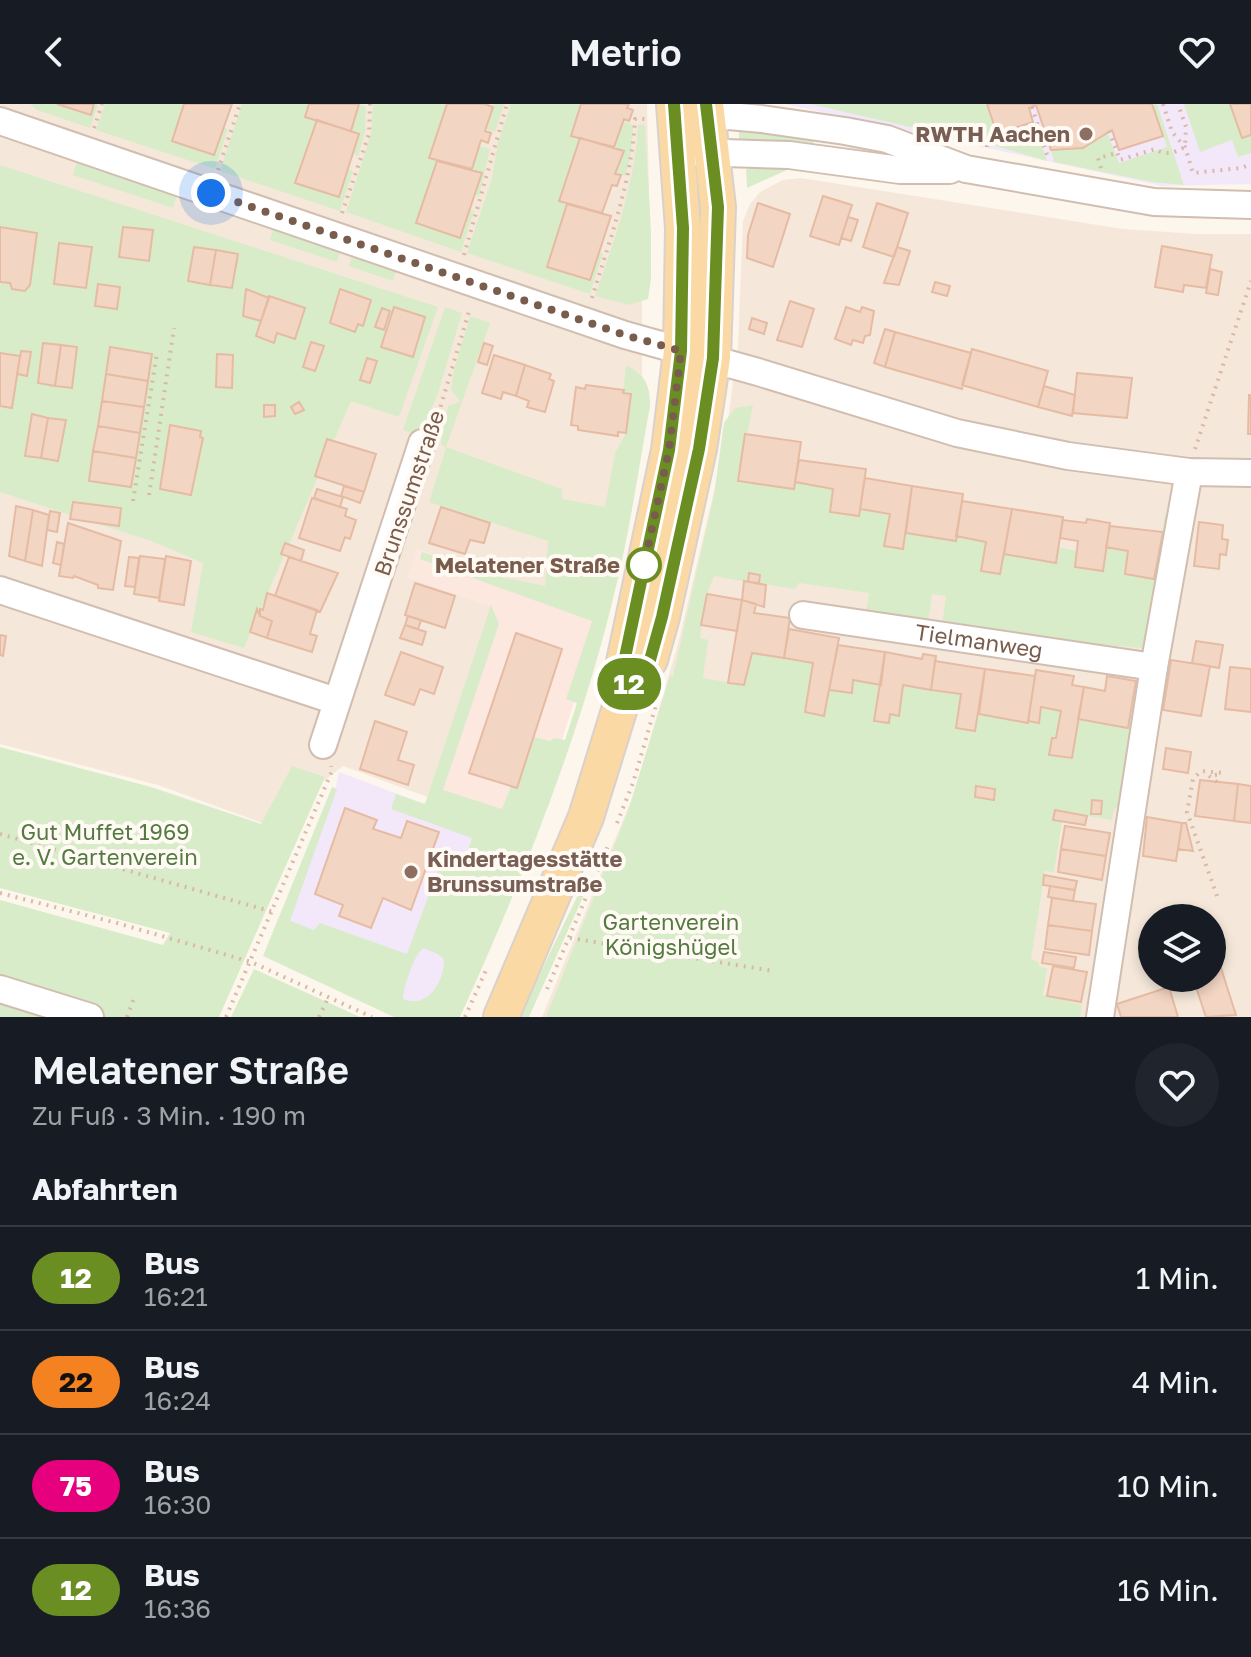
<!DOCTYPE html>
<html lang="de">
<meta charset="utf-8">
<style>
body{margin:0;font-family:"Golos Text",sans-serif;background:#20242c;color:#f1f3f6;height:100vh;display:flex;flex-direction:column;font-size:30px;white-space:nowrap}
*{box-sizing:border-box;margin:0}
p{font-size:26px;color:#9ea1a6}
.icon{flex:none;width:44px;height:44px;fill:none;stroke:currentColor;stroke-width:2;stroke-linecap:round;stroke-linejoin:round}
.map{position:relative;height:913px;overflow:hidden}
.drawer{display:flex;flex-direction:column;background:#171b24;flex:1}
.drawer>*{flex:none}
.badge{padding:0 16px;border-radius:26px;font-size:28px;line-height:52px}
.tools{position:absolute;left:1138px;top:800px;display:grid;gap:16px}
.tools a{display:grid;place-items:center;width:88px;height:88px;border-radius:50%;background:#171b24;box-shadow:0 4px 12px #0003;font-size:40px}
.you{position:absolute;width:40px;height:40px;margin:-20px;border:6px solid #fff;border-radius:50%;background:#1a73e8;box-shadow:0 0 0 12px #1a73e833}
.map>.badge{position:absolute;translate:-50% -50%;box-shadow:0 0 0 4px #fff}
h2{padding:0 32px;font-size:30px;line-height:72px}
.round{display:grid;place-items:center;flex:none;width:84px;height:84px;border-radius:42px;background:#20242c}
.headline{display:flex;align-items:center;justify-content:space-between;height:136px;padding:0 32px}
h1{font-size:38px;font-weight:600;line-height:60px}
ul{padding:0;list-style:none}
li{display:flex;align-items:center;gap:24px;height:104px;padding:0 32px;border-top:2px solid #363941}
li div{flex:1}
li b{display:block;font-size:30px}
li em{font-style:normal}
li .badge{min-width:88px;font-weight:700;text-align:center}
header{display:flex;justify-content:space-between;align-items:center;height:104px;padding:0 32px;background:#171b24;font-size:36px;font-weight:600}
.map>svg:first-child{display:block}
.residential{fill:#f5e8da;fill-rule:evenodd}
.commercial{fill:#fde8e0}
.education{fill:#f3e8fa}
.green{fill:#d8ecc9;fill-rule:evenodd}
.building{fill:#f3d5c3;stroke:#e6bba3;stroke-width:2}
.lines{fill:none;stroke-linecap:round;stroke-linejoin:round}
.minor-casing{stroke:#d1beb0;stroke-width:30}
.major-casing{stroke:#dad1cd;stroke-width:38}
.path{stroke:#d9b8a5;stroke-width:4;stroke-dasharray:2 6;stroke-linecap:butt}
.minor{stroke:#fff;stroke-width:26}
.major{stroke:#fbd9a5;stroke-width:34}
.line-casing{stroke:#fff;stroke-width:18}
.line{stroke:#6b8e23;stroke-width:12}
.walk{stroke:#7a5c4d;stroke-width:8;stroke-dasharray:0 14.4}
.education-dot{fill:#8d6e63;stroke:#fffaf3;stroke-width:3}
.stop-dot{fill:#fff;stroke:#6b8e23;stroke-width:4}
.labels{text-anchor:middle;stroke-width:8;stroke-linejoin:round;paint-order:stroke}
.education-label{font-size:22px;font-weight:bold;fill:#785e54;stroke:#fffaf3;text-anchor:end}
.street-label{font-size:22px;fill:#7a5c4d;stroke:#fffaf3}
.stop-label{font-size:22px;font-weight:bold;fill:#7a5c4d;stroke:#fffaf3;text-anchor:end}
.park-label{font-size:22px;fill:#537a41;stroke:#fffaf3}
</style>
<header><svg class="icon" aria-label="back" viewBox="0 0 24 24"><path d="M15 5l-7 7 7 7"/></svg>Metrio<svg class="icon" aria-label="heart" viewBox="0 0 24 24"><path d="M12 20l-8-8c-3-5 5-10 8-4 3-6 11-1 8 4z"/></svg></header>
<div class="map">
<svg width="1251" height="913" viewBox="0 0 1251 913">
<rect width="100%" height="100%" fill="#fdf6ec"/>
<!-- residential -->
<path class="residential" d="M0,0H647L650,128L642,190V286L634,348L559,494L417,445L408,473L494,503L433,695L343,662L268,721L158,681L0,640Z
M801,74L1123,125L1197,130H1251V913H542L635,687L678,540L724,345L738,242L743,117L750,100L760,88L783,76ZM1152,814H1212V874H1152Z"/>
<!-- commercial -->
<path class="commercial" d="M417,445L559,494L604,505L531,732L433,695L494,504L407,473Z"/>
<!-- education -->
<path class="education" d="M785,0H1251V80L1162,82Z
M339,668L531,740L456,913L264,852L317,732L336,682Z"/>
<!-- green -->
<path class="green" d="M30,0H57L90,11L94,0H98L90,24L37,6Z
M105,0H184L173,37L213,51L223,23L228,25L215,65L96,26Z
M242,0H309L317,16L296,78L347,64L353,67L340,107L220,67Z
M359,0L366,3L365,29L358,52L353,50L359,30L351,27Z
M373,0H447L429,54L437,57L416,119L468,105L474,107L461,148L346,108L371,30Z
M494,0H504L495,28L486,25Z
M511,0H581L571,31L580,34L559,97L567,100L547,162L590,176L599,148L603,149L590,190L467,149L492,74L498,39Z
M810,0H987L997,30L980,39Z
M1152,0H1157L1184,81L1152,78L1054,58L1051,46L1083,44L1107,28L1119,59L1167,43Z
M1184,0H1230L1242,34L1251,31V49L1238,53L1232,36L1200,48Z
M623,17L633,21L631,50L625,72L616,69L624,47L614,43Z
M638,21H645L651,128V175L648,195L629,201L595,192C614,137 635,80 638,21Z
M739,23L811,32L814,39L809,45L739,35Z
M1037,26L1047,57L992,41Z
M480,42L490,45L479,93L473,90L481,69L472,65Z
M77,57L177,90L173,104L73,71Z
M786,58L787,66L747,84L746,66L756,59Z
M0,61L438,203L399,313L351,297L244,544L191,528L203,459L154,438L0,388Z
M274,123L341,144L337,158L270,136Z
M353,148L397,164L393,177L349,162Z
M445,203L462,209L439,286L421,333L403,326Z
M470,212L490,219L446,343L562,385V395L605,403L615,349L626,329L631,291L623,289L626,261C645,271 650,280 650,302C641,350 634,399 624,447C590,608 528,763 460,913H394L263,852L332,683L337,685L290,817L314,826L320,819L407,850L442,755L463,762L472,734L391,705L396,690L425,700L491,501L499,520L443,686L502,705L511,682L517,684L534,633L550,637L554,634L565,636L577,599L566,595L592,517L420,455L422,448L488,470L545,482L548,437L429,398L446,344L441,340L448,302L460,298L451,285L454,266ZM423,844L438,850L444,856C444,878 428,905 403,895C403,883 415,850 423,844Z
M753,301L738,377L793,385L795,378L833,385L830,408L858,412L860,405L890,410L884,442L903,445L906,429L955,436L956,432L986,438L981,467L1000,470L1004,450L1055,459L1058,443L1077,447L1075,463L1103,467L1106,443L1128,447L1125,470L1154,475L1165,410L1176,412L1152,545L944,526L942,522L946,492L932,490L928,519L865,512L869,489L799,479L795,485L759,479L760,471L750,469L748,478L714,472L707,490L700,534L708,536L703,574L744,581L752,549L813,559L806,608L824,611L829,586L851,589L853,576L881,581L874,616L888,619L890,610L899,611L903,581L961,590L956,624L975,627L979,610L1038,619L1041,603L1061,607L1056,634H1052L1049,650L1071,654L1078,615L1128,624L1136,577H1144L1124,701L1114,705L1112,716L1055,707L1053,716L1062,717L1054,768L1045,767L1031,855L1038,858L1040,863L1047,864L1043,891L1082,901L1080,913H546L628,707L670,572H673L714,391L724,319L735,304Z
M0,643L151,683L261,720L292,662L325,673L219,913H0V796L163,841L170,829L0,784Z
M588,770L592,773L529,913H519Z
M254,865L360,913H231Z"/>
<!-- building -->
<path class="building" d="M57,0H94L91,11Z
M184,0H232L214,51L172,37Z
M309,0H359L351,27L305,13Z
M447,0H485L493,3L485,27L491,29L488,39L481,36L472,65L429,54Z
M581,0H629L627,4L633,6L629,17L624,15L614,43L571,32Z
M987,0H1152L1163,32L1119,46L1112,26L1083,44L1051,46L1036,1L1029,4L1033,18L997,30Z
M1230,0H1251V31L1242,34Z
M317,16L359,30L339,93L295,79Z
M580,34L624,47L615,70L621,71L617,82L612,81L602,109L559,97Z
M437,57L482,69L460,134L416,119Z
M823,92L852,101L839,141L810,132Z
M758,99L790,110L773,163L747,154L748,131Z
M877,99L908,109L894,153L863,143Z
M567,100L611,112L590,176L547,163Z
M848,113L858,116L851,137L841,134Z
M0,123L37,129L30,181L25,187L12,185L10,179L0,178Z
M123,123L153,126L149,157L119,153Z
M59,139L92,143L86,184L54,180Z
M1162,142L1212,151L1206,184L1184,181L1183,188L1155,183Z
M194,143L216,146L210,181L188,177Z
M897,143L910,147L899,181L884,179Z
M216,146L238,150L232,184L210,181Z
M1210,165L1222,168L1218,191L1206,189Z
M935,178L950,182L947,192L932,188Z
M98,180L120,183L117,205L95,202Z
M246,185L269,194L261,217L243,212Z
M340,185L371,196L363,222L358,220L355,228L330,219Z
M269,192L305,204L295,235L277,229L274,239L256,232Z
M790,197L814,205L802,243L777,236Z
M394,203L425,213L413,253L381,243Z
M846,203L860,208L862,203L874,207L870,231L865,232L863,239L853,236L851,241L835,235Z
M382,204L390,207L384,226L375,223Z
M752,214L767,219L764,230L749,225Z
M885,225L895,228L885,263L874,259Z
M895,228L971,249L962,285L885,263Z
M311,238L324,242L315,267L303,263Z
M43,239L61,241L55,282L38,279Z
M484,239L493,242L487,261L478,258Z
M61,241L77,243L72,284L55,282Z
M110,243L152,250L148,277L106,270Z
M972,245L1048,267L1038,303L962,281Z
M21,247L31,248L27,272L17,270Z
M0,249L20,252L12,304L0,302Z
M217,250L233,251L232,284L216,283Z
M494,251L525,261L516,292L503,288L501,295L482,289Z
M367,254L377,257L370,279L360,276Z
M525,261L551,270L549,275L554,277L545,308L527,303L529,297L516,292Z
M1077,269L1132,274L1127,314L1073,309Z
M106,270L148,277L144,303L102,297Z
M586,281L624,286L623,289L631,290L626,329L618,328V332L578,326V322L571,321L576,283L585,285Z
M1044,282L1075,291L1072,312L1038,303Z
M1249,291H1251V330H1248Z
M102,297L144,303L140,329L98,322Z
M299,298L304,306L295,310L291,303Z
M264,301H275V312L264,313Z
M32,310L48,314L41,354L25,352Z
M48,314L66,316L58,357L41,354Z
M170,321L201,327L200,333L203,334L191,391L160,385Z
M98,322L140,329L136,354L93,347Z
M745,330L801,338L794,385L738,377Z
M327,335L376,350L364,388L315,372Z
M93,347L136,354L131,383L89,377Z
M799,356L866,365L859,412L830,408L833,385L795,378Z
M865,374L912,382L903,445L884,442L890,410L860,405Z
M344,382L364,388L360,399L341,392Z
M912,382L963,390L956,437L906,429Z
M317,385L343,393L340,403L314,394Z
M312,394L347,405L345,412L356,416L350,435L345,433L340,447L299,434Z
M962,397L1012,405L1000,470L981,467L986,438L956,432Z
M73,398L121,404L119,422L70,415Z
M16,402L33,406L25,457L9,452Z
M441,403L490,419L484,439L470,436L465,450L429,439Z
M1012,405L1063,413L1056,459L1004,450Z
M33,406L49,411L42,462L25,457Z
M50,407L60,409L57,428L47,426Z
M1087,415L1110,419L1103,467L1075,463L1078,437L1060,434L1063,416L1086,419Z
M1199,418L1223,421L1222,435L1228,436L1226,451L1220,450L1219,465L1194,462Z
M68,419L121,437L113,486L98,484V481L74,472L73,474L59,472Z
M1110,422L1163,428L1154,475L1125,470L1128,447L1106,443Z
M57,438L64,440L61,461L53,459Z
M285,439L304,446L301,457L281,450Z
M140,452L165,455L159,494L134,490Z
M166,452L191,457L184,501L159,497Z
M129,453L139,454L135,483L125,482Z
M289,453L338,469L320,508L275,492Z
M749,469L760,471L759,479L748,478Z
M744,477L766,481L764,503L742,496Z
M415,479L455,492L445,524L405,511Z
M267,489L317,506L310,530L317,532L312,548L267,534L272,517L260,512V505L263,506Z
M707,490L742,496L737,527L701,521Z
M742,496L756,500L754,509L790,514L784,554L752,549L744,581L728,579Z
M257,505L260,512L272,517L267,534L250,528Z
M408,512L421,516L418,525L405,521Z
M405,521L426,528L422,541L400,534Z
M789,525L839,534L824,612L805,608L813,559L784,554Z
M516,529L562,545L517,684L469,669Z
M0,531L6,532L3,552L0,551Z
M1196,537L1223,541L1219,564L1192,559Z
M838,541L885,548L881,581L853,576L852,589L829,586Z
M401,548L443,563L434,590L420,585L414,601L385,591Z
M885,548L922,555L923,550L936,552L931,586L903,581L899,612L890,610L889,619L874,617Z
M1171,556L1210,562L1201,612L1163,606Z
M935,557L985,565L975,627L956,624L961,590L931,586Z
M1230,563L1251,565V608L1225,605Z
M985,565L1035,572L1028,619L979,610Z
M1036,566L1074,572L1072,581L1084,583L1072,654L1049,651L1052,634H1056L1061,607L1041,603L1039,619L1028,617Z
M1107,572L1136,577L1128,624L1078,615L1084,583L1105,587Z
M375,617L407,628L398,656L414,661L408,681L360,665Z
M1166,644L1191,648L1188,669L1163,665Z
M1200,676L1238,680L1234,717L1195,712Z
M1238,680L1251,682V719L1234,717Z
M976,682L995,685L994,696L975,693Z
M1092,696L1102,697L1101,710H1091Z
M345,704L377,716L373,725L401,734L407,717L439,728L411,806L383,794L371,824L339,812L343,801L315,790Z
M1055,706L1087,712L1085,721L1053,716Z
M1147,713L1182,719L1176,757L1143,752Z
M1182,719H1186L1193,747L1178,745Z
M1065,722L1110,729L1106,752L1061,745Z
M1061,745L1106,752L1102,776L1058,768Z
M1044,771L1077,777L1075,786L1043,781Z
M1050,782L1075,786L1073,797L1048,793Z
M1052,794L1096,800L1092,827L1048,821Z
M1048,821L1092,827L1089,851L1045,845Z
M1044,848L1076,853L1074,864L1042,859Z
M1220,861L1236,911L1206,913L1193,874H1212V864Z
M1053,862L1087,868L1081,898L1047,892Z
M1169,883L1178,913H1121L1117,900Z"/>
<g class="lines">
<defs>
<g id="minor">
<path d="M692,13L729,12L762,15L845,27L887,35L966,65L1154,98L1251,101"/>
<path d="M0,17L625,231L758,268L957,329L1068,352L1189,368L1251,369"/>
<path d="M694,48L789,51L900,66H950"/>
<path d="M0,486L336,597"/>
<path id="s1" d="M803,511L1154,563"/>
<path d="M323,641L422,339"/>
<path d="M0,885L90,913"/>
<path d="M1100,913L1154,563L1189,368"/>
</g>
<path id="major" d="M626,584L650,556L662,513L699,345L713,254L718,103L706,0
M501,913L586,713L626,584L624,558L669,346L681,247L683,124L674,0"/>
</defs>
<!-- minor casing -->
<use href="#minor" class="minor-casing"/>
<!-- major casing -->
<use href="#major" class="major-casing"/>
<!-- path -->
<path class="path" d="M1163,0L1172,28L1185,43L1193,69L1241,64L1251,60
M1032,3L1048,54
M94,24L102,0
M1109,27L1120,56L1155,45C1167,52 1173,49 1185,43L1186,23L1178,0
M987,43V39L1038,22
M1101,64L1098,54L1117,49
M218,66L240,0
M342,109L369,30L370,0
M464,151L507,0
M592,194C610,135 632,76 635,15H646
M436,318L470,204
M1195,345L1251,177
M149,391L174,224
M133,397L157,249
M1217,678L1209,672L1220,670
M617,719L633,679L658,594
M0,730L273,808
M0,789L117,819L251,858L372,913
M1217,792L1187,708L1193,675L1201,667L1223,669
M570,834L773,867
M547,885L608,742
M127,913L134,894
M226,913L332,667L331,662
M319,913L328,894
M465,913L487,864"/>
<!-- minor -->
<use href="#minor" class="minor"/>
<!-- major -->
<use href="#major" class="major"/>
</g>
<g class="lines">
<defs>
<path id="line" d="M674,0L683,124L681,247L669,346L624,558L626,584L650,556L662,513L699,345L713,254L718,103L706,0"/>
</defs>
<!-- line casing -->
<use href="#line" class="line-casing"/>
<!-- line -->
<use href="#line" class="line"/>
<!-- walk -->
<path class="walk" d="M211,89L625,231L681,247L669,346L644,461"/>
</g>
<!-- markers -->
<g class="education-dot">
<circle cx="1086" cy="30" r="8"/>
<circle cx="411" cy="768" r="8"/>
</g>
<circle class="stop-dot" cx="644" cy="461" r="16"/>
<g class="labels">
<!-- education labels -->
<g class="education-label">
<text x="1070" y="38">RWTH Aachen</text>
<text x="427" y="763" text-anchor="start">Kindertagesstätte<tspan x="427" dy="25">Brunssumstraße</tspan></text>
</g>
<!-- street labels -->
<g class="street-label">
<text transform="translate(409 389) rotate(-71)" y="8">Brunssumstraße</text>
<text dy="8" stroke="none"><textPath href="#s1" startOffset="178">Tielmanweg</textPath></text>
</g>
<!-- stop labels -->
<g class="stop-label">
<text x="620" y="469">Melatener Straße</text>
</g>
<!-- park labels -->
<g class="park-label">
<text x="105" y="736">Gut Muffet 1969<tspan x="105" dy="25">e. V. Gartenverein</tspan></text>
<text x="671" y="826">Gartenverein<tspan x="671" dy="25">Königshügel</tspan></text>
</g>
</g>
</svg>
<div class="tools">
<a><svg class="icon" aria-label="layers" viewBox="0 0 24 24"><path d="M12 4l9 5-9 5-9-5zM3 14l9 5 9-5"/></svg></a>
</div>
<div class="you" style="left:211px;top:89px"></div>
<b class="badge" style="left:629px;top:580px;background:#6b8e23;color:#fff">12</b>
</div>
<section class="drawer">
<div class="headline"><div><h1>Melatener Straße</h1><p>Zu Fuß · 3 Min. · 190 m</p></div><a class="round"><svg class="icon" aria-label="heart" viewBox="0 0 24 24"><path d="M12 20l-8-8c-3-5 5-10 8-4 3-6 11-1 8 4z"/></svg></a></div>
<h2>Abfahrten</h2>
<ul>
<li><span class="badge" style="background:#6b8e23;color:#fff">12</span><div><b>Bus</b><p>16:21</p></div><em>1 Min.</em></li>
<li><span class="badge" style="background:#f58220;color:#111">22</span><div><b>Bus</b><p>16:24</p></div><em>4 Min.</em></li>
<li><span class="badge" style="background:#e6007e;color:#fff">75</span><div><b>Bus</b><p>16:30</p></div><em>10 Min.</em></li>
<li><span class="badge" style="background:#6b8e23;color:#fff">12</span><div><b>Bus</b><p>16:36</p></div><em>16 Min.</em></li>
</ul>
</section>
